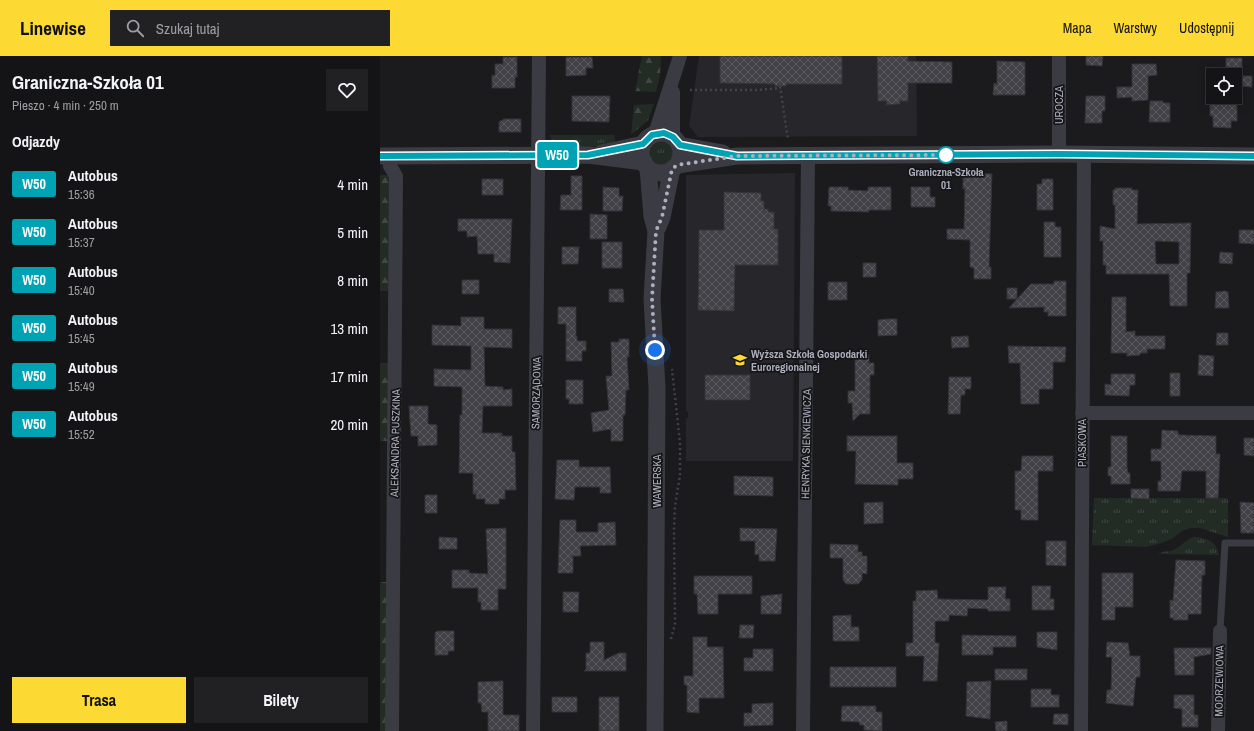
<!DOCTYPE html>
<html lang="pl">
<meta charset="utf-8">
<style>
body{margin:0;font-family:"Archivo Narrow",sans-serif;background:#212123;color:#f1f3f6;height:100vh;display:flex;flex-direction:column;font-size:15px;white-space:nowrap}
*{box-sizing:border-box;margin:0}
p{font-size:13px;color:#9d9ea1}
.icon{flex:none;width:22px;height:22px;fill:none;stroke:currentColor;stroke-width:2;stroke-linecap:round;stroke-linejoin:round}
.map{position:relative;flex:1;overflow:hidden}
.side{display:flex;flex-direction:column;background:#141416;width:380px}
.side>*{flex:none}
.badge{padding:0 8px;border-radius:3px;font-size:14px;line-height:26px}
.fabs{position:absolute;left:826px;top:12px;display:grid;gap:8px}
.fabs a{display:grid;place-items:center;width:36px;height:36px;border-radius:0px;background:#141416;box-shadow:0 2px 10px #0003,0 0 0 1px #333335;font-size:20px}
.you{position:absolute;width:20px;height:20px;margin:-10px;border:3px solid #fff;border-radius:50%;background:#1a73e8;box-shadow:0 0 0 6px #1a73e833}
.map>.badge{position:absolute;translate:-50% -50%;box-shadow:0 0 0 2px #fff}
h2{padding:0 12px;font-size:15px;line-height:36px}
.round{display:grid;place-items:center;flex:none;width:42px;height:42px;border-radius:0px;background:#212123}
.headline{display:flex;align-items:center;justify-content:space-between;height:68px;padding:0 12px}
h1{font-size:19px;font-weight:800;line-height:30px}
.primary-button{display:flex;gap:8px;margin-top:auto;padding:8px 12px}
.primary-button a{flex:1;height:46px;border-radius:0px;background:#fdda33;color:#111;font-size:16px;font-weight:800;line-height:46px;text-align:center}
.primary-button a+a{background:#212123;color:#f1f3f6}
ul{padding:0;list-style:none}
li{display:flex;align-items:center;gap:12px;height:48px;padding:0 12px}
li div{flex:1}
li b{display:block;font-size:15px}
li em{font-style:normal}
li .badge{min-width:44px;font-weight:700;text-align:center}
header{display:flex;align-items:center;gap:24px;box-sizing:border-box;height:56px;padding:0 20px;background:#fdda33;color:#111}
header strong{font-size:19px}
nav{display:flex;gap:22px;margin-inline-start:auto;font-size:14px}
.search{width:280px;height:36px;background:#212123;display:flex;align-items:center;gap:10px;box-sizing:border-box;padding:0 14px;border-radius:0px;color:#9d9ea1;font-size:15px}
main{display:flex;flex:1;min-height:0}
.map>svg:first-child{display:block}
.built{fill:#27262a}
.grass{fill:url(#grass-tufts)}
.forest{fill:url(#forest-firs)}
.building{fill:url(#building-cross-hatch);stroke:#353439;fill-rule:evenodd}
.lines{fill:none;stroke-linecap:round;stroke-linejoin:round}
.path{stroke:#41424a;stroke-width:2.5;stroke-dasharray:2 3;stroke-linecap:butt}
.service{stroke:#3b3b43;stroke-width:7}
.minor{stroke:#3b3b43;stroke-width:14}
.tertiary{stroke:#3b3b43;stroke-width:17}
.line-casing{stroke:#fff;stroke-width:9}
.line{stroke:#00a3b4;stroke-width:6}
.walk{stroke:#acafbd;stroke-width:4;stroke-dasharray:0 7.2}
.stop-dot{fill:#fff;stroke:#00a3b4;stroke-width:2}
.labels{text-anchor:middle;stroke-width:3.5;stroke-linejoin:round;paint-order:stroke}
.street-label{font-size:11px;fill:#acafbd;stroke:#161518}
.stop-label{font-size:11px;font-weight:bold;fill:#acafbd;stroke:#161518}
.poi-label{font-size:11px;font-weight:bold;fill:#acafbd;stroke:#161518;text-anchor:start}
</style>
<header>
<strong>Linewise</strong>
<div class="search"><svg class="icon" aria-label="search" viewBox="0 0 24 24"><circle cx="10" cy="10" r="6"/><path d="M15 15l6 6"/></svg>Szukaj tutaj</div>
<nav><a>Mapa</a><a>Warstwy</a><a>Udostępnij</a></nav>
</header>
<main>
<section class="side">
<div class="headline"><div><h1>Graniczna-Szkoła 01</h1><p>Pieszo · 4 min · 250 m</p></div><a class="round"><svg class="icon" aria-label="heart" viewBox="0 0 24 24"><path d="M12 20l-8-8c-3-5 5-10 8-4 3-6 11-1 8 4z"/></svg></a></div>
<h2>Odjazdy</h2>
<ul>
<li><span class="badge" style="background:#00a3b4;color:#fff">W50</span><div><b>Autobus</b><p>15:36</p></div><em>4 min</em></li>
<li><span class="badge" style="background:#00a3b4;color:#fff">W50</span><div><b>Autobus</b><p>15:37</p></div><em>5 min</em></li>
<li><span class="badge" style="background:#00a3b4;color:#fff">W50</span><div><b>Autobus</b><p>15:40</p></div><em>8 min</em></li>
<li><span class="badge" style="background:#00a3b4;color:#fff">W50</span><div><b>Autobus</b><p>15:45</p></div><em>13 min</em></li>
<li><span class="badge" style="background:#00a3b4;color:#fff">W50</span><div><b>Autobus</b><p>15:49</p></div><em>17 min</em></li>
<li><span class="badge" style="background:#00a3b4;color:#fff">W50</span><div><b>Autobus</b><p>15:52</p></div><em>20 min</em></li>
</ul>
<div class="primary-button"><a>Trasa</a><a>Bilety</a></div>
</section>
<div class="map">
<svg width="874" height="675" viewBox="0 0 874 675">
<defs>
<pattern id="grass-tufts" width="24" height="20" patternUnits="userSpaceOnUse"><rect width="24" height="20" fill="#222c25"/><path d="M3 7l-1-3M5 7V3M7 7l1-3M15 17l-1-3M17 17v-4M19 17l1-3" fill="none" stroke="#3f4843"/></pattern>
<pattern id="forest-firs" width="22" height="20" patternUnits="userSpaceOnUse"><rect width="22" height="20" fill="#222c25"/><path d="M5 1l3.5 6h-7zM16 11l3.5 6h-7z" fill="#3f4843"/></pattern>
<pattern id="building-cross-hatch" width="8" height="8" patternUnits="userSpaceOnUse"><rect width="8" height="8" fill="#414147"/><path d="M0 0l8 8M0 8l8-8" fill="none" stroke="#5a5a60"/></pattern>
</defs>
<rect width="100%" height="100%" fill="#1b1b1d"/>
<!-- built -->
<path class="built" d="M319,0H536L537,80L318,81L309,70Z
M415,117L413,405H306V362H308V356L306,355V119Z"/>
<!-- grass -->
<path class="grass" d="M169,79H234L236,89L184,92L174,88Z
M268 98a13 13 0 1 1 26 0a13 13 0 1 1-26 0Z
M714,442H848V481L820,472H811L802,475L792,483L781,487L766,491L712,489Z
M814,481C828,482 836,485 839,499L778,498C783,495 786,496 791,495C800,492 805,484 814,481Z"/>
<!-- forest -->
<path class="forest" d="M262,0H281L280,19L276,36L255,35Z
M274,48L268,64L251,79L254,49Z
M0,119H12L11,235H0Z
M0,307H11L10,385H0Z
M0,526H7L5,675H0Z"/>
<!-- building -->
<path class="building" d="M340,0H462V28H406V30H395V28L340,27Z
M497,0H528V5L572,6V27H528V45H520V48L506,49L507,45H498Z
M706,0H723L722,10L706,9Z
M123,1H137V21H135V32H112V19L115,20V8H123Z
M186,1H212L213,12H206V19L186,20Z
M846,2H862V19H846Z
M617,5L645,6V39H613L614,27L617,28Z
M752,8H776L777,19L768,20V44L752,45V41L737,42V31H752Z
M858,20H872V31L858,30Z
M192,40H230L229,66L192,65Z
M706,40H725V55H722V67H705Z
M833,41H857V65H851V72L833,71V60H830V44H833Z
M770,45H783V47H790V66H769Z
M124,63H141V76H119V66Z
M583,117L612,118L609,211H611V223H594V212L590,211V184L567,183V173H584L585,133H583Z
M191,120H202V154H180L181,139H191Z
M102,123H123V139H102Z
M662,123H673V154H657V128H662Z
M223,131L239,132V140H243L242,155H223Z
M449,131H468V134L488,135V131H511V154H489V156L451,155V150H448Z
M531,131H550V141H555V151H531Z
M735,132H752V134H758L757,168L811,167L810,217H807V250H790L789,218H726V209H723V185H720V170L735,173V149H733V134H735ZM775,185L799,186V208H776Z
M344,136L381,137V145H384V153H388V156H394V173H398V209H355L354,255L318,254L319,174H344Z
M210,158L227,159V183H210Z
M78,163H132L130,207L114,206V198H98L97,180L87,181V175H78Z
M664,166H675V171H681V201H664Z
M859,174H874V188L859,187Z
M222,186H242V212H222Z
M182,191H199L198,208H182Z
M840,196L853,197L852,208L839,207Z
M483,207H496V221H483Z
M82,224H99V238H82Z
M674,225H686V260H668V256H664V251L629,252L637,243H627V232H637V243L651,228H674Z
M448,226H467V244H448Z
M229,233H243L244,246H229Z
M845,235L848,236L849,252H835L836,236Z
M732,241H746V276L755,275V280H785V293H767V297H760V299L747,300V297H731Z
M178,251H196V280H197V285H206V295H202V305H186V268H178Z
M81,261H104V273H132V292L104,291L105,330L123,331V334L132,333V350H103L102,377H122V380H132V396H135L136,434H125V443H119V448H105V443H96V438H93V417H79L80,359H82V331L54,330V313L91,314V290L52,289V269L81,270Z
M506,263H517V279L498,280V264Z
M837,277H848V289H836Z
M588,280L589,291L572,292L571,281Z
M239,283H249V301H247L249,334H246L245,359H243V385H231V373L213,376L211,357L229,354L226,320H232L231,286H239Z
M628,290L686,291L685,306H673V333H659V348H641L640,307H629Z
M475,299H489V307H494V319H490V358H480L473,365L472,347H468V335H475Z
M819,299L834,300L833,320L818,319Z
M790,317H800V340H790Z
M731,318H755V329H750L749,340L725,339V328L731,329Z
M325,319H370V344H325Z
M569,321H591V333H585V339H581L580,358H568Z
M186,324H203V348H189V343H186Z
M29,350H48V368L57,369V389L38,390V380H31Z
M782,374L798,375V378L801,379L836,380V398H840L838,442H826V415H802L800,435H778V425H781V405H771V393H781Z
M467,380H517V407H533V423H518V429L475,428L476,395H467Z
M731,380H747V411L748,417H750V428H731V420H728V411H731Z
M864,382H874V400L864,399Z
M642,400H673V415H658V464H641V454H635V415H641Z
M177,404H199V411H230L231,437H220V431H195L194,444L175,443Z
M354,420L393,421V440L354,439Z
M751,433H769V443L751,442Z
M45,439H57V457H45Z
M503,446V467L484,468V447Z
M860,446L874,447V477H861Z
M180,464H196V476H218V467L235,466L236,489L200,490L201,500H193V517H178Z
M126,472V533H118V554H101V546H98V532H72V514H89V517L108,518L106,473Z
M360,472L397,473L395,505H379V498L375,499V485H360Z
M59,481L77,482V493H59Z
M666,485H686V510L666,509Z
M450,488L478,489V496H482V500H487V518L482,517V524L478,528H466L463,524V502H450Z
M796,504L825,505V519H822L821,558H808V564H793L794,562H790V544L793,545Z
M722,517H753V551H735V564H722Z
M314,520H372V538H338V558H318L317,538H314Z
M652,530H671L670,543H674V554H652Z
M608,531H626L625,543H630V555H608V553L588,552L587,560L569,559V565H555V587H559L557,625H543L544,600H526V587H533V545H536V535L557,534L558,543L608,544Z
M183,536H199L198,556H183Z
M402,538L401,558H381V540Z
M471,559V571H479V585H453V560Z
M360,569H374L373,582H359Z
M57,575H74V595H68V599H55V577Z
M657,576H677V594L657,591Z
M582,579L636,580V591H613V599H582Z
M313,581H327V591H343L344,642H319V657L307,656V629H304V620H313Z
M210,586H224V604L239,597H246V615H204L206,613V597H210Z
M727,586L748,587L750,600H760V621H756L753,650L726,647L727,634H731L732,601H726Z
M794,592H831V598L814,601V619H795Z
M373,593H393V615H364V602H373Z
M450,611H516V631H450Z
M615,613H647V624H615Z
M123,625V659H139V675H108V656H102L101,647H98V626Z
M611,625L610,663L586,660L587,626Z
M651,633H671V639H679V651H651Z
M794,639H814V659H818V671H802V653L794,652Z
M172,641H197V656H172Z
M219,641H239V675H219Z
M393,647V669L364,670V657H372V648Z
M462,650H496V656H502V675L484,674V669H480L479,666L461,665Z
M674,658H688V669L673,668Z
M627,665V675H616L615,666Z"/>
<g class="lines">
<!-- path -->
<path class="path" d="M400,30L408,84
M310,34H376L401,32
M291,583L295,568L294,473L295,450L300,419V387L292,313"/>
<!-- service -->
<path class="service" d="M840,575L845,487H874"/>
<!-- minor -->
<path class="minor" d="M679,0V98
M275,78L300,0
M293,81V36
M9,100L10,110L16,120L12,675
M702,357H874
M153,675L159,0
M423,675L428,100
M701,675L704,99
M838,675L840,575"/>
<!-- tertiary -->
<path class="tertiary" d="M261 97a20 20 0 1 1 40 0a20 20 0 1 1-40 0Z
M299,89L343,97
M222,97L263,88
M0,100L208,99L264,106
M297,109L357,100L679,98L874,100
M268,112L272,160L276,175L272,243L277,332L275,675
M278,171L282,161L292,113"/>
</g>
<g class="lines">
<defs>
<path id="line" d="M0,100L208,99L263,88L272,79L284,77L293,81L300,89L357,100L679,98L874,100"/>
</defs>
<!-- line casing -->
<use href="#line" class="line-casing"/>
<!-- line -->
<use href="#line" class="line"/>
<!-- walk -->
<path class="walk" d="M275,294L272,243L276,175L282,161L292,113L297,109L357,100L571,99H566"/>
</g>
<!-- icons -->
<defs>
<symbol id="university-bare" viewBox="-9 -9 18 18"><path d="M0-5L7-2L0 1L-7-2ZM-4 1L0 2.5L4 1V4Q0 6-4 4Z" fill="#fdda33" stroke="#161518" stroke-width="2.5" paint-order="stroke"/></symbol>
</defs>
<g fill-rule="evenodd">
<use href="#university-bare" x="350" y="294" width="20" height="20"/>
</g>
<!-- markers -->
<circle class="stop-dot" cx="566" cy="99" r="8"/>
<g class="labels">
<!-- street labels -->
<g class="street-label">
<text transform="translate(679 49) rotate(-90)" y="4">UROCZA</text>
<text transform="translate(156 337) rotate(-89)" y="4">SAMORZĄDOWA</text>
<text transform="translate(15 387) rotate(-89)" y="4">ALEKSANDRA PUSZKINA</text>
<text transform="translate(702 387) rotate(-90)" y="4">PIASKOWA</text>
<text transform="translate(426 388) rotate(-89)" y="4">HENRYKA SIENKIEWICZA</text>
<text transform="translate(277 425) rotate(-90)" y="4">WAWERSKA</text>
<text transform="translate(839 625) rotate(-89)" y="4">MODRZEWIOWA</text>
</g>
<!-- stop labels -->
<g class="stop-label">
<text x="566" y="120">Graniczna-Szkoła<tspan x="566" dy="13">01</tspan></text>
</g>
<!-- poi labels -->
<g class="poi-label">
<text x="371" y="302">Wyższa Szkoła Gospodarki<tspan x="371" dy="13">Euroregionalnej</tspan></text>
</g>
</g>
</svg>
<div class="fabs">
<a><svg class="icon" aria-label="locate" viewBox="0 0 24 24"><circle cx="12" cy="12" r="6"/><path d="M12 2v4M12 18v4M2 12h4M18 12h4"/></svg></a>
</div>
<div class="you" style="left:275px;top:294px"></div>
<b class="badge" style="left:177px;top:99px;background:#00a3b4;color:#fff">W50</b>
</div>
</main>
